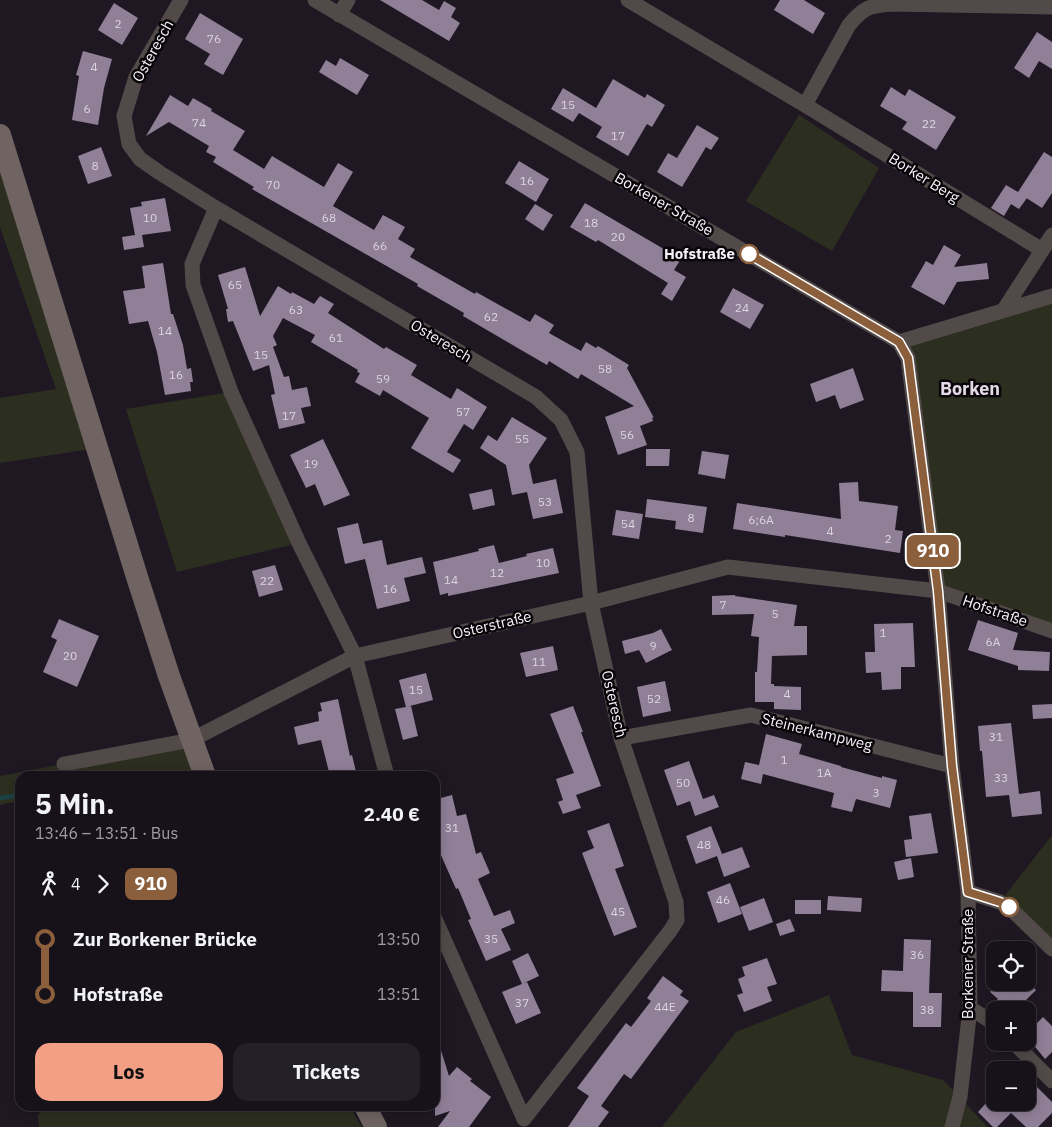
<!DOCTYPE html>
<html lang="de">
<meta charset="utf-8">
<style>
body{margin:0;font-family:"IBM Plex Sans",sans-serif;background:#242027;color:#f1f3f6;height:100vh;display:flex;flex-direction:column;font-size:19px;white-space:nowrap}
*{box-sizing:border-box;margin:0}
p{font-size:16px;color:#9e9ea2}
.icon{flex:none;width:28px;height:28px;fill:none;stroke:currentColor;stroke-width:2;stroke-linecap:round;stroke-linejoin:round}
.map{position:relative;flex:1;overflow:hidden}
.side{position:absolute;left:15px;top:771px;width:425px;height:340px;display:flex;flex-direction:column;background:#17121a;border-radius:15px;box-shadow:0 2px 12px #0003,0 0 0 1px #363239}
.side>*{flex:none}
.badge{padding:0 10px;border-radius:8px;font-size:18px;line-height:32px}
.buttons{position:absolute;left:986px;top:941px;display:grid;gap:10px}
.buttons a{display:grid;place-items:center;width:50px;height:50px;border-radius:10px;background:#17121a;box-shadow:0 2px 12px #0003,0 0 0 1px #363239;font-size:25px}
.map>.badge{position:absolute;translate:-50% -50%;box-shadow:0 0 0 2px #fff}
.legs{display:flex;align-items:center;gap:8px;height:55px;padding:0 20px;font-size:16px}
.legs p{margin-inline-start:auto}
.headline{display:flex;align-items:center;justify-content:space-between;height:85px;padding:0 20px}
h1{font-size:28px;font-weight:800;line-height:38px}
.button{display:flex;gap:10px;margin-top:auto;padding:10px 20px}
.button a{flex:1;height:58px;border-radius:15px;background:#f39f86;color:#111;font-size:20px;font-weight:800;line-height:58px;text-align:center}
.button a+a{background:#242027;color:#f1f3f6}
ul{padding:0 20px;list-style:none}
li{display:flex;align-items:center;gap:18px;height:55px;font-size:19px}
li i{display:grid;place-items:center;width:8px;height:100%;margin:0 6px;background:currentColor}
li i::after{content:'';width:12px;height:12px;margin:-6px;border:4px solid;border-radius:50%;background:#17121a}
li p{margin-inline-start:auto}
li:first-child i{background:linear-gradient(#0000 50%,currentColor 0)}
li:last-child i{background:linear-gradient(currentColor 50%,#0000 0)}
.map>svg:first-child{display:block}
.green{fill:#2c2f1f}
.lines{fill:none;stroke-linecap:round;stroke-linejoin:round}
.stream{stroke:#1d4041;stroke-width:5}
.building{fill:#8f7f97}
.street{stroke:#514a48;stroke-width:15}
.secondary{stroke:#6f6461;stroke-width:22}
.line-1-casing{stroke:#fff;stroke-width:11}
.line-1{stroke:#8b5e3c;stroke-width:8}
.stop-1-dot{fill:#fff;stroke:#8b5e3c;stroke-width:2.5}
.labels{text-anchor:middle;stroke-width:5;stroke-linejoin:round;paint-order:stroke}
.number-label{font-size:12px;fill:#ddd5e0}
.street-label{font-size:15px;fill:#f7f2f9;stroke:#080509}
.stop-label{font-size:15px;font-weight:bold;fill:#f7f2f9;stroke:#080509;text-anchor:end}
.quarter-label{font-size:18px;font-weight:bold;fill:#e2d8e7;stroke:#080509}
</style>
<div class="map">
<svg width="1052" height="1127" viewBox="0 0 1052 1127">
<rect width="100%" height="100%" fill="#1f1823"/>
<!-- green -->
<path class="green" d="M799,115L879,168L832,251L746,201Z
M0,173L97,448L0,463V398L56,389L0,227Z
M1052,296V631L938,591L899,342Z
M231,392L299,543L177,572L126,409Z
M191,740L202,769L162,776H20V801L0,805V776Z
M1052,835V949L1000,902Z
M829,995L852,1055L943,1080L988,1127H662L736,1032Z
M46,1106H349L362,1127H39L38,1115Z"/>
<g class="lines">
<!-- stream -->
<path class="stream" d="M127,776H129
M0,798L20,795"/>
</g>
<!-- building -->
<path class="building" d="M380,0H422L439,10L444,1L456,8L451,17L460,23L449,41Z
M780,0H804L825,13L813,34L774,10Z
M114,3L138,18L122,45L98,30Z
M200,13L243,39L223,75L204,64L210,54L185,39Z
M1037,32L1052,42V69L1039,61L1029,78L1014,68Z
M83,51L112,59L104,88L98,125L72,120L79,76L76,75Z
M340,58L369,75L357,95L319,72L326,60L336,66Z
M613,79L645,98L647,94L665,105L652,127L647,124L628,156L596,137L602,127L579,113L573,122L551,109L563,88L596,108Z
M891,87L905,96L909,89L956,117L936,150L902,129L907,122L880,106Z
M170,95L188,106L193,98L212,109L211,111L245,131L233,150L264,169L272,156L324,187L338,163L353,172L333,206L374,230L383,215L405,227L398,239L415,249L410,257L475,294L476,292L530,322L535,314L554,325L549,333L581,351L586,342L596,348L598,346L629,365L627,368L654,418L652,417L653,421L640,426L647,445L618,455L605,417L634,406L581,374L578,379L549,361L547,365L516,347L463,316L464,313L417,286L418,284L252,189L254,187L213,162L216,157L206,152L209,146L169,122L146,136Z
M697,125L719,138L711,150L706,147L682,187L657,172L668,153L677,158Z
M101,147L112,176L88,184L78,156Z
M1044,152L1052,157V193L1042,208L1020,194L1027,198L1019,209L1011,204L1004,216L991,208L1006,185L1018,192Z
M519,161L549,179L536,202L505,183Z
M165,198L171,231L142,235L144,247L124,250L122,237L135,235L130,208L142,206L141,202Z
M585,203L681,259L674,270L686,277L672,301L661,294L668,283L598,240L596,242L570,227Z
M535,204L553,215L543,231L525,219Z
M944,245L961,255L954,267L987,263L989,279L957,282L944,305L911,287L926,261L933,265Z
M163,263L171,314H173L183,345L187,369L191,368L193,382H190L191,391L165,395L157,352L148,321L129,324L123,291L145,288L142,266Z
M245,267L260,316L278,286L291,294L292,292L314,304L320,296L334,304L328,313L384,349L386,347L417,365L411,375L451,399L457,388L487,407L473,430L464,424L447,452L461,460L453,473L411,448L429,418L383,390L380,396L355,382L360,373L357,372L358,370L311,342L315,335L283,318L273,336L277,345L273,347L284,377L289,376L292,390L307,387L311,406L301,408L305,423L279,429L271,395L275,394L269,365L253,371L233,321L228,322L226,309H228L218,275Z
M733,288L764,305L750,329L720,312Z
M853,368L864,400L840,409L835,395L816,402L810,384Z
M512,417L547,438L529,465L533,484L556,479L563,513L533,519L527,492L512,495L506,465L480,448L488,435L497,441Z
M323,439L350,495L324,506L315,484L306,488L290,455Z
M646,449H670L669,466H646Z
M702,451L729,455L725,479L698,474Z
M858,482L859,501L898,506L895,530L903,531L900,553L785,535V537L733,529L737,503L841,519L839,483Z
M492,489L495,505L473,510L469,494Z
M647,499L707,507L703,533L675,529L676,521L645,517Z
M616,510L643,514L639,539L612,535Z
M358,523L363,544L382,540L387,565L422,557L426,573L404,578L410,601L377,609L365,559L345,564L337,528Z
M494,545L499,563L527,556L526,554L553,548L559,573L448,596V593L440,595L433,562L479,551L478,549Z
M275,565L283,590L259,597L252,571Z
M735,595V596L797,605L794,626H807V655L772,656L771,684H774V686L801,687V710L774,709V702H755V672H757L759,637L751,636L754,614L712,615V596Z
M59,619L99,636L77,687L43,672L57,640L51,637Z
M978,620L1018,633L1013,650L1050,652L1049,671L1018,670V666L968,650Z
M913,623L915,667H901V689L882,690L881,672L866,673L865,652H875L874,624Z
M661,629L672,650L646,663L639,650L625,654L622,641L653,633Z
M553,646L558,670L526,677L520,653Z
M426,673L433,700L406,707L399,680Z
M665,681L671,711L643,717L637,687Z
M338,699L350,756L352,755L357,776H330L321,740L298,745L294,727L319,721L318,712L322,711L320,703Z
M1052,704V718L1033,719L1032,705Z
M411,706L418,736L403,740L395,709Z
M573,706L583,732H581L601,786L576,795L581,808L563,814L558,802L563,800L556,779L574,773L550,714Z
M1011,723L1019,794L1040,791L1042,814L1012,817L1009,795L986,797L982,751H980L978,726Z
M766,734L802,744L799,754L841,766V767L882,778V776L897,780L890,808L856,799L852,812L831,807L834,793L763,774L761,784L741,779L745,762L759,765Z
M689,761L703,799L714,795L719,807L695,816L690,801L677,806L664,770Z
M452,795L457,816L466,814L476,854L481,852L490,873L478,879L494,916L510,910L515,923L501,929L511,950L486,961L468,920L471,919L458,888L456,889L440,853L438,854L435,843V816L441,814L437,799Z
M931,813L938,853L906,857L904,840L912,839L909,816Z
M609,823L624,866L615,869L637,927L614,936L582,853L594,848L587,831Z
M711,826L722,854L742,847L750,867L724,877L717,856L696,864L686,836Z
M911,858L914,877L898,880L894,862Z
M730,883L742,914L718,923L707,892Z
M828,896L862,898L861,912L827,910Z
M764,898L773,922L749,931L740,907Z
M795,900H821V914H795Z
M790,919L795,931L780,936L776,924Z
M904,939L931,940L929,993H942L941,1027H913V992L881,991L882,970L903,971Z
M528,953L539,976L522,984L512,961Z
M767,958L777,984L767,987L772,1001L744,1012L737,995L743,993L738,979L745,976L742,967Z
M663,976L683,991L680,995L689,1001L631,1079L624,1074L601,1106L609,1112L598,1127H568L589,1096L577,1088L626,1023L631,1027L651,1001L647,998Z
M527,982L541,1013L516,1024L502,992Z
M1000,982H1028L1036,990L1026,1000L1036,1010H991L988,1008L998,999L990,992Z
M1043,1017L1052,1026V1052L1045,1059L1028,1038V1032Z
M435,1041H438L449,1076L457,1067L472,1079L470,1081L491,1097L469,1127H438L450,1111L435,1116Z
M1028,1078L1052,1102V1113L1038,1127H1026L1011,1113L997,1127H993L978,1112L987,1102H1028Z"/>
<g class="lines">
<!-- street -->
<path class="street" d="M181,0L136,77L124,116L129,144L140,159L160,173L216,208L536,397L561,420L577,452L591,603L621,738L676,902L677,920L670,931L524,1119L435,919
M315,0L899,342L908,358L938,591L952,766L968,892L970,1008L960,1097L952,1127
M628,0L805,105L1042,250
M339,15L348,0
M805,105L849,25C864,7 869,6 891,4L1052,7
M216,208L192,264L193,285L231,392L299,543L355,656L387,776
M1003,311L1052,235
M899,342L1052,296
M621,738L751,715L952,766
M64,764L191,740L355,656L591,603L728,567L938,591L1052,631
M968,892L1000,902L1009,907L1052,949
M970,1008L995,1024
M1013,1042L1052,1081"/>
<!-- secondary -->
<path class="secondary" d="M0,135L138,580L169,676L205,776
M365,1106L376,1127"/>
</g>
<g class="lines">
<defs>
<path id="line-1" d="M749,254L899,342L908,358L938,591L952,766L968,892L1000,902L1009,907"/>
</defs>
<!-- line-1 casing -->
<use href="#line-1" class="line-1-casing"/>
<!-- line-1 -->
<use href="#line-1" class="line-1"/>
</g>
<!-- markers -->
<g class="stop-1-dot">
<circle cx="749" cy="254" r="9"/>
<circle cx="1009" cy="907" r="9"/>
</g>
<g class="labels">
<!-- number labels -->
<g class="number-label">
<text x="118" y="28">2</text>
<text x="214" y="43">76</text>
<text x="94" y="71">4</text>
<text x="568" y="109">15</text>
<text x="87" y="113">6</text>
<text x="199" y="127">74</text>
<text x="929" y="128">22</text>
<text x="618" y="140">17</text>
<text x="95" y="170">8</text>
<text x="527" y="185">16</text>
<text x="273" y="189">70</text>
<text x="150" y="222">10</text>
<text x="329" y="222">68</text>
<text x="591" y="227">18</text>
<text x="618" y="241">20</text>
<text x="380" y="250">66</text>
<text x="235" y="289">65</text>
<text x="742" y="312">24</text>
<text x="296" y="314">63</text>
<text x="491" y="321">62</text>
<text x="165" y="335">14</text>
<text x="336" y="342">61</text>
<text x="261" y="359">15</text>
<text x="605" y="373">58</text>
<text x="176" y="379">16</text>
<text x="383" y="383">59</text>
<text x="463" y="416">57</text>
<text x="289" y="420">17</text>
<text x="627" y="439">56</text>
<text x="522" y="443">55</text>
<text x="311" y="468">19</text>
<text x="545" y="506">53</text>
<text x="691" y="522">8</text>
<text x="761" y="524">6;6A</text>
<text x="628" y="528">54</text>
<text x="830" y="535">4</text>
<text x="888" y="543">2</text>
<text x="543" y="567">10</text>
<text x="497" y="577">12</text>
<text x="451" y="584">14</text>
<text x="267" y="585">22</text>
<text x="390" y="593">16</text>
<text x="723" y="609">7</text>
<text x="775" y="618">5</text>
<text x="883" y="637">1</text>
<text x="993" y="646">6A</text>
<text x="653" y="650">9</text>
<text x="70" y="660">20</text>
<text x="539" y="666">11</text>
<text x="416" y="694">15</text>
<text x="787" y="698">4</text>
<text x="654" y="703">52</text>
<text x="996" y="741">31</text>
<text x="784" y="764">1</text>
<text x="824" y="777">1A</text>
<text x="1001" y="782">33</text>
<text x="683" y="787">50</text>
<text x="876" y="797">3</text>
<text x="452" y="832">31</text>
<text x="704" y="849">48</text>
<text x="723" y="904">46</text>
<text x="618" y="916">45</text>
<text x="491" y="943">35</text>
<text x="917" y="959">36</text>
<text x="522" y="1007">37</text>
<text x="665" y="1011">44E</text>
<text x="927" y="1014">38</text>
</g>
<!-- street labels -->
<g class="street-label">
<text transform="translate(153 51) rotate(-61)" y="5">Osteresch</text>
<text transform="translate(924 178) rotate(32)" y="5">Borker Berg</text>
<text transform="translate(664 204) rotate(30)" y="5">Borkener Straße</text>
<text transform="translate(441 341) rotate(31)" y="5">Osteresch</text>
<text transform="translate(995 611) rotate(19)" y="5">Hofstraße</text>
<text transform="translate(492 625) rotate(-13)" y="5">Osterstraße</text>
<text transform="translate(614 704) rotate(77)" y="5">Osteresch</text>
<text transform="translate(817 732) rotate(14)" y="5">Steinerkampweg</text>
<text transform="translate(968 964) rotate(-90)" y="5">Borkener Straße</text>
</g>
<!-- stop labels -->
<g class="stop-label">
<text x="735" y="259">Hofstraße</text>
</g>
<!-- quarter labels -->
<g class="quarter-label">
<text x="970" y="395">Borken</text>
</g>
</g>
</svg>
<div class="buttons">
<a><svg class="icon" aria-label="locate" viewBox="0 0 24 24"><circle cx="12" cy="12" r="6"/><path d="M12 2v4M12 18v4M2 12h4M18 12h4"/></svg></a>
<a>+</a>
<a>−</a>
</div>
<b class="badge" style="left:933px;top:551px;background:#8b5e3c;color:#fff">910</b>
<section class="side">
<div class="headline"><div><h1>5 Min.</h1><p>13:46 – 13:51 · Bus</p></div><b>2.40 €</b></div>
<div class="legs"><svg class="icon" aria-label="walk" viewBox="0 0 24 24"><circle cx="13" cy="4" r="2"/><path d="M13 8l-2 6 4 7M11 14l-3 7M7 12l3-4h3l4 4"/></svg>4<svg class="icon" aria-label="forward" viewBox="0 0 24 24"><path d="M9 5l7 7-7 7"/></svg><b class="badge" style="background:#8b5e3c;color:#fff">910</b></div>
<ul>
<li><i style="color:#8b5e3c"></i><b>Zur Borkener Brücke</b><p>13:50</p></li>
<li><i style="color:#8b5e3c"></i><b>Hofstraße</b><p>13:51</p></li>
</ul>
<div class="button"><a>Los</a><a>Tickets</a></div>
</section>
</div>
